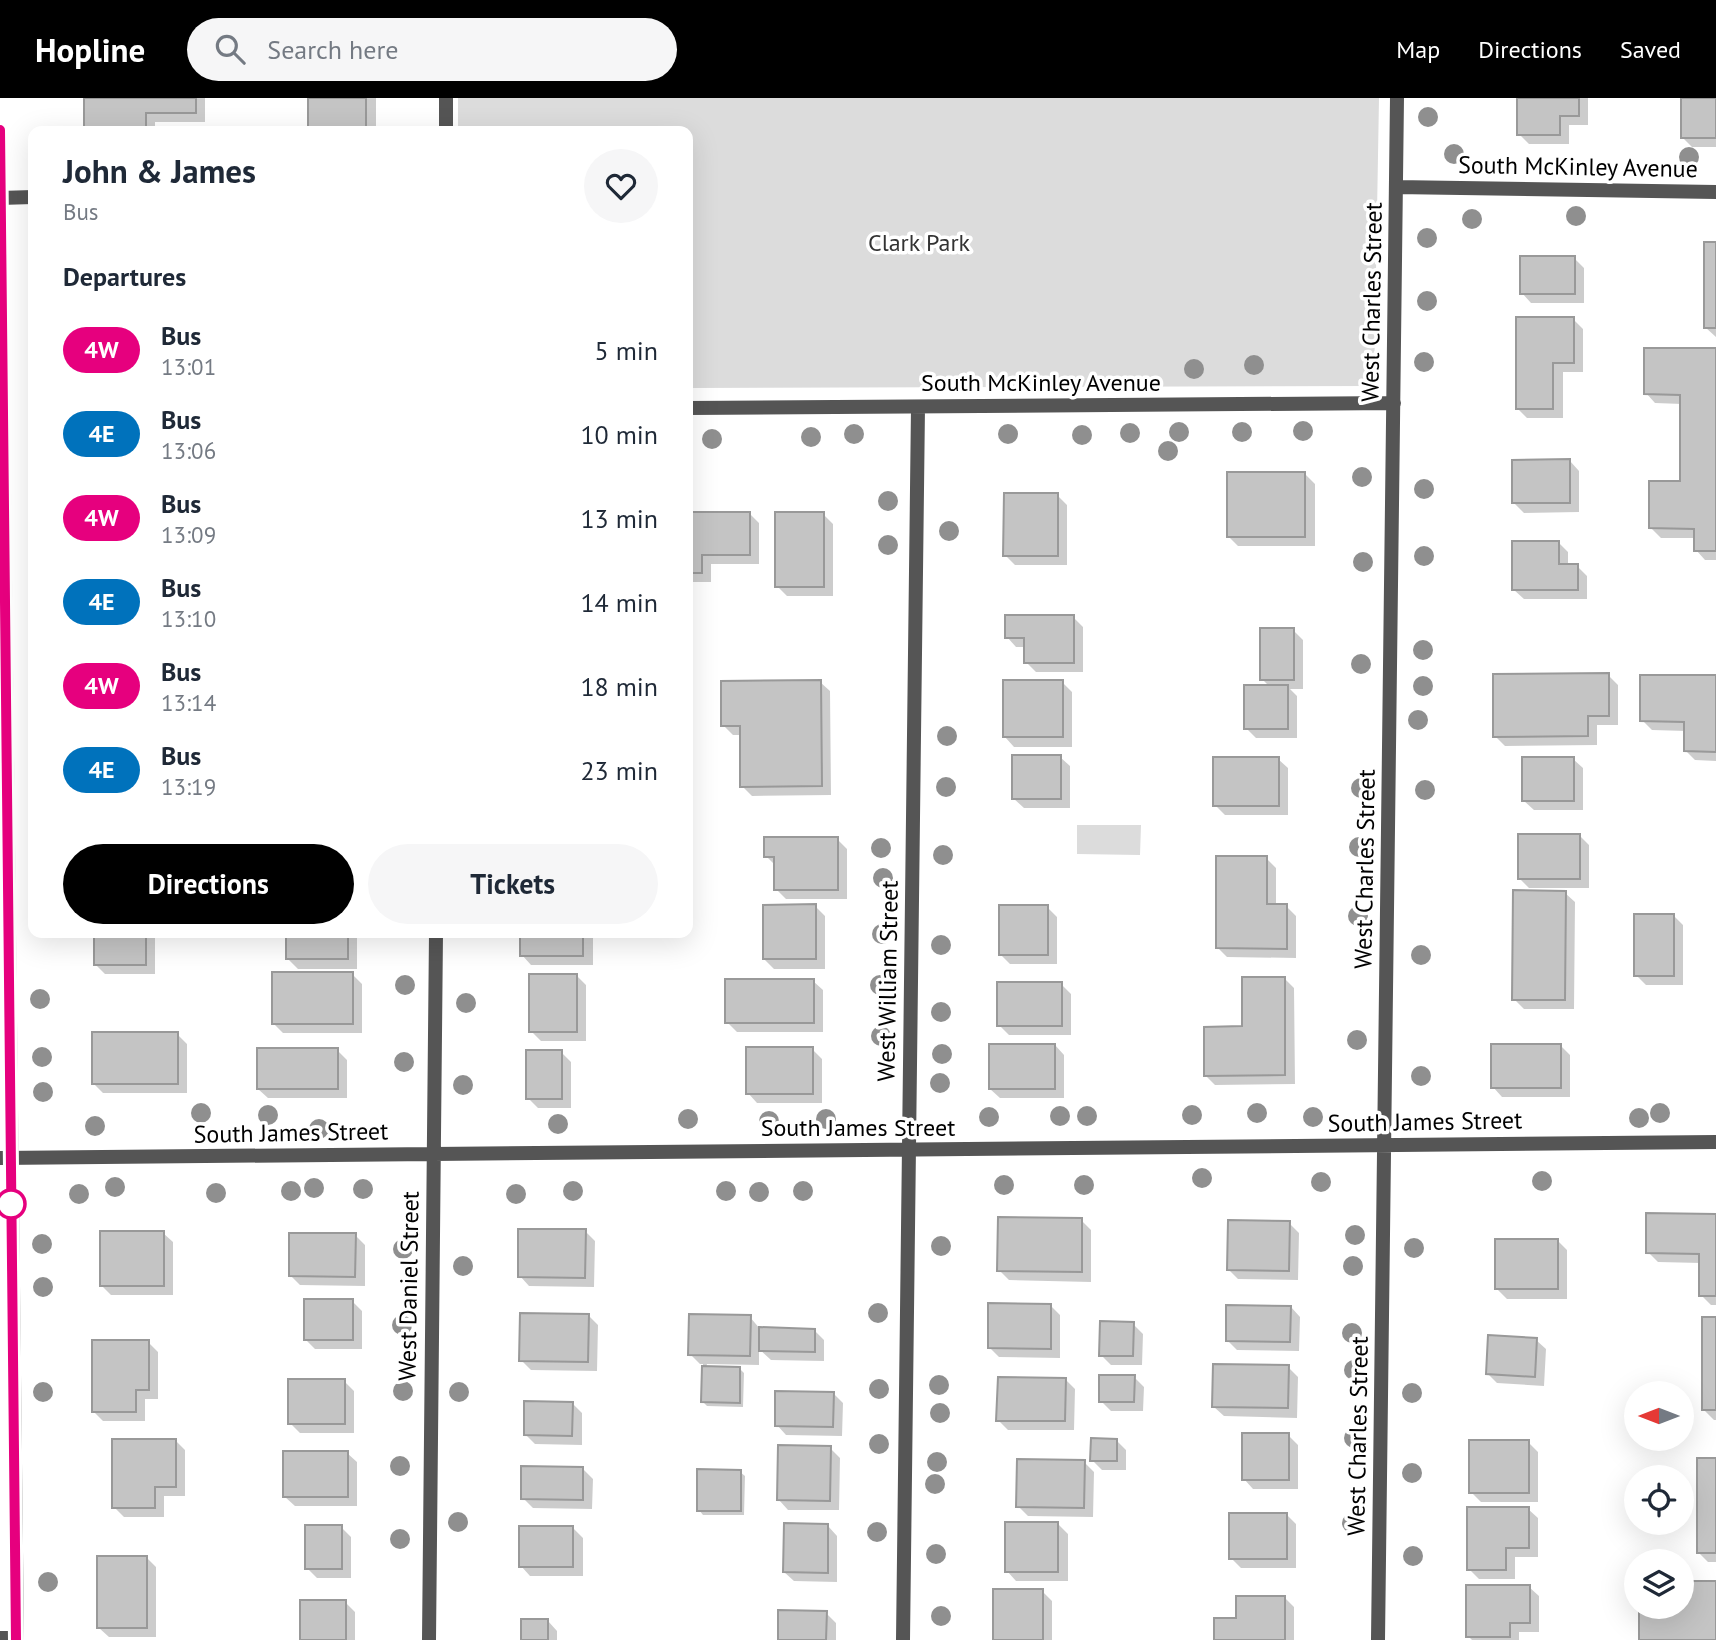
<!DOCTYPE html>
<style>
body{margin:0;font-family:"PT Sans",sans-serif;background:#f6f6f7;color:#1f2937;height:100vh;display:flex;flex-direction:column;font-size:26px;white-space:nowrap}
*{box-sizing:border-box;margin:0}
p{font-size:23px;color:#747a83}
.icon{flex:none;width:38px;height:38px;fill:none;stroke:currentColor;stroke-width:2;stroke-linecap:round;stroke-linejoin:round}
.map{position:relative;flex:1;overflow:hidden}
.sheet{position:absolute;left:28px;top:28px;width:665px;height:812px;display:flex;flex-direction:column;background:#fff;border-radius:14px;box-shadow:0 7px 28px #0002}
.sheet>*{flex:none}
.badge{padding:0 14px;border-radius:23px;font-size:24px;line-height:46px}
.needle{width:46px;rotate:270deg}
.buttons{position:absolute;left:1624px;top:1283px;display:grid;gap:14px}
.buttons a{display:grid;place-items:center;width:70px;height:70px;border-radius:50%;background:#fff;box-shadow:0 7px 28px #0002;font-size:35px}
.map>.badge{position:absolute;translate:-50% -50%;box-shadow:0 0 0 4px #fff}
h2{padding:0 35px;font-size:26px;line-height:63px}
.round{display:grid;place-items:center;flex:none;width:74px;height:74px;border-radius:37px;background:#f6f6f7}
.overview{display:flex;align-items:center;justify-content:space-between;height:119px;padding:0 35px}
h1{font-size:33px;font-weight:800;line-height:52px}
.button{display:flex;gap:14px;margin-top:auto;padding:14px 35px}
.button a{flex:1;height:80px;border-radius:42px;background:#000;color:#fff;font-size:28px;font-weight:800;line-height:80px;text-align:center}
.button a+a{background:#f6f6f7;color:#1f2937}
ul{padding:0;list-style:none}
li{display:flex;align-items:center;gap:21px;height:84px;padding:0 35px}
li div{flex:1}
li b{display:block;font-size:26px}
li em{font-style:normal}
li .badge{min-width:77px;font-weight:700;text-align:center}
header{display:flex;align-items:center;gap:42px;box-sizing:border-box;height:98px;padding:0 35px;background:#000;color:#fff}
header strong{font-size:33px}
nav{display:flex;gap:38px;margin-inline-start:auto;font-size:24px}
.search{width:490px;height:63px;background:#f6f6f7;display:flex;align-items:center;gap:18px;box-sizing:border-box;padding:0 24px;border-radius:38px;color:#747a83;font-size:26px}
.map>svg:first-child{display:block}
.green{fill:#dcdcdc}
.shadow{fill:#0003}
.building{fill:#c4c4c4;stroke:#999;stroke-width:2}
.lines{fill:none;stroke-linecap:round;stroke-linejoin:round}
.minor{stroke:#555;stroke-width:14}
.tertiary{stroke:#555;stroke-width:14}
.tree{fill:#8f8f8f}
.line-casing{stroke:#fff;stroke-width:16}
.line{stroke:#e6007e;stroke-width:10}
.stop-dot{fill:#fff;stroke:#e6007e;stroke-width:3.5}
.labels{text-anchor:middle;stroke-width:7;stroke-linejoin:round;paint-order:stroke}
.street-label{font-size:24px;fill:#000;stroke:#fff}
.park-label{font-size:24px;fill:#333;stroke:#fff}
</style>
<header>
<strong>Hopline</strong>
<div class="search"><svg class="icon" aria-label="search" viewBox="0 0 24 24"><circle cx="10" cy="10" r="6"/><path d="M15 15l6 6"/></svg>Search here</div>
<nav><a>Map</a><a>Directions</a><a>Saved</a></nav>
</header>
<div class="map">
<svg width="1716" height="1542" viewBox="0 0 1716 1542">
<rect width="100%" height="100%" fill="#fff"/>
<!-- green -->
<path class="green" d="M458,0H1379L1374,288L688,290V33H458Z
M1077,727H1141L1140,757L1077,756Z"/>
<!-- shadow -->
<path class="shadow" d="M86,0H205V24H155V33H86Z
M309,0H376V33H309Z
M1519,0H1588V27H1569V46H1529L1519,36Z
M1682,0H1716V49H1692L1682,39Z
M1716,146V239L1706,230Z
M1574,160L1584,170V205H1531L1522,195Z
M1573,221L1583,231V274H1563V320H1527L1517,310Z
M1716,252V462H1705L1696,452V440H1661L1651,430L1681,385L1682,306L1655,305L1646,295Z
M1570,363L1579,373V414L1524,415L1514,405Z
M1305,376L1315,386V448H1238L1228,438Z
M1057,397L1067,407V467H1015L1005,457Z
M688,415H749L759,425V466H711V484H693L688,479Z
M823,416L833,426V498H787L777,488Z
M1558,444L1568,454V468H1577L1587,478V501H1524L1514,492Z
M1073,519L1083,529V574H1036L1026,564V549H1016L1007,539Z
M1293,532L1303,542V591H1290L1297,598V640H1256L1246,630L1269,588L1262,581Z
M1608,577L1618,587V627H1597V647L1505,648L1495,638Z
M1716,579V663L1695,662L1686,653V633L1652,632L1642,622Z
M820,584L830,593L831,697L752,698L742,688L741,637H733L723,627Z
M1062,584L1072,594V649H1014L1005,639Z
M1060,659L1070,668V710H1024L1014,701Z
M1278,661L1288,670V717H1225L1215,707Z
M1573,661L1583,670V712H1534L1524,703Z
M1580,738L1589,747V790H1529L1519,780Z
M837,741L847,751V801H786L776,791V768L766,758Z
M1266,760L1276,770V808H1286L1296,818V860L1227,859L1217,849Z
M1565,795L1575,804L1574,911H1524L1514,901Z
M815,808L825,818V871H774L764,861Z
M1047,809L1057,819V866H1010L1000,856Z
M1674,818L1683,827V887H1646L1636,877Z
M95,835H155V876H105L95,866Z
M288,835H357V871H298L288,861Z
M522,835H611V840H593V867H531L522,857Z
M352,876L362,886V935H283L274,926Z
M576,877L586,887V943H541L531,933Z
M1284,880L1294,890L1295,986L1215,987L1205,977Z
M813,883L823,892V934H737L727,924Z
M1061,886L1071,896V937H1009L999,927Z
M177,936L187,946V995H103L93,985Z
M1055,947L1064,957V1000H1000L990,991Z
M1560,947L1570,957V999H1502L1493,989Z
M812,951L822,961V1005H757L748,995Z
M337,952L347,962V1000H268L258,991Z
M561,954L571,964V1010H538L528,1000Z
M1716,1117V1207H1711L1701,1197V1165L1658,1164L1648,1154Z
M1081,1122L1091,1132V1184L1009,1182L999,1172Z
M1289,1125L1299,1135L1298,1182L1238,1181L1228,1171Z
M585,1133L595,1143L594,1189L529,1188L520,1178Z
M163,1135L173,1144V1197H111L101,1187Z
M355,1137L365,1147V1188L300,1187L290,1177Z
M1557,1142L1567,1152V1201H1507L1497,1191Z
M352,1203L362,1213V1251H315L306,1242Z
M1050,1207L1060,1217V1260L999,1259L989,1249Z
M1291,1209L1300,1219L1299,1253L1237,1252L1227,1242Z
M588,1217L598,1227L597,1273L531,1272L521,1262Z
M750,1219L760,1231L814,1232L824,1242V1263L771,1262L759,1251V1267L707,1266L706,1270H739L744,1275L743,1309L707,1308L703,1304V1266H700L690,1256Z
M1716,1221V1322H1714L1704,1312Z
M1133,1226L1143,1236L1142,1267H1111L1101,1257Z
M1536,1242L1546,1251L1544,1288L1497,1285L1487,1275Z
M148,1244L158,1254V1301H145V1323H103L93,1313Z
M1288,1269L1298,1279L1297,1320L1224,1318L1214,1309Z
M1134,1279L1144,1289L1143,1313H1111L1101,1303Z
M1066,1282L1075,1291L1074,1332H1008L998,1322Z
M344,1283L354,1293V1335H300L290,1325Z
M833,1295L843,1305L842,1338L786,1337L777,1327Z
M572,1305L582,1315V1347L535,1346L525,1336Z
M1288,1337L1298,1347V1391H1253L1244,1381Z
M175,1342L185,1352V1398H164V1419H124L114,1409Z
M1116,1342L1126,1352V1372H1102L1092,1362Z
M1528,1344L1538,1354V1404H1481L1471,1394Z
M830,1350L840,1360L839,1412H788L779,1402Z
M347,1355L357,1364V1408H295L285,1399Z
M1716,1362V1464H1708L1699,1455Z
M1084,1364L1094,1374L1093,1419L1028,1418L1018,1408Z
M583,1371L593,1381L592,1411L533,1410L523,1400Z
M740,1374L745,1378L744,1417H703L699,1412Z
M1528,1411L1538,1420V1459H1515V1481H1479L1469,1471Z
M1286,1416L1296,1426V1470H1241L1231,1460Z
M1058,1426L1068,1436V1483H1016L1007,1473Z
M828,1428L837,1438V1484L794,1483L784,1474Z
M341,1429L351,1439V1480H317L307,1470Z
M573,1430L583,1440V1478H530L521,1468Z
M146,1459L156,1469V1539H109L99,1530Z
M1529,1489L1539,1498V1534H1519V1542H1472L1468,1538Z
M1042,1493L1052,1503V1542H995Z
M1284,1499L1294,1509V1542H1216Z
M345,1504L355,1514V1542H302Z
M826,1515L836,1525V1542H780Z
M548,1523L557,1533V1542H522Z"/>
<!-- building -->
<path class="building" d="M84,0H196V15H146V33H84Z
M308,0H366V33H308Z
M1517,0H1579V18H1560V37H1517Z
M1681,0H1716V40H1681Z
M1704,144H1716V230H1704Z
M1520,158H1575V196H1520Z
M1516,219H1574V265H1553V311H1516Z
M1644,250H1716V453H1694V431L1649,430V383H1680V297L1644,296Z
M1570,361V405H1512V362Z
M1227,374H1305V439H1227Z
M1004,395H1058V458H1003Z
M688,414H750V457H702V475H688Z
M775,414H824V489H775Z
M1512,443H1559V466H1578V492H1512Z
M1005,517H1074V565H1024V540H1005Z
M1260,530H1294V582H1260Z
M1609,575V618H1588V638L1493,639V576Z
M1640,577H1716V654L1684,653V624L1640,623Z
M821,582L822,688L740,689V628H721V583Z
M1003,582H1063V639H1003Z
M1244,587H1288V631H1244Z
M1012,657H1061V701H1012Z
M1213,659H1279V708H1213Z
M1522,659H1574V703H1522Z
M1518,736H1580V781H1518Z
M764,739H838V792H774V759H764Z
M1216,758H1267V806H1287V851L1216,850Z
M1513,792L1566,793L1565,902H1512Z
M816,806V861H763V807Z
M999,807H1048V857H999Z
M1634,816H1674V878H1634Z
M94,835H146V867H94Z
M286,835H348V861H286Z
M520,835H583V858H520Z
M272,874H353V926H272Z
M529,876H577V934H529Z
M1242,879H1285V977L1204,978V929L1242,928Z
M725,881H814V925H725Z
M997,884H1062V928H997Z
M92,934H178V986H92Z
M989,946H1055V991H989Z
M1491,946H1561V990H1491Z
M746,949H813V996H746Z
M257,950H338V991H257Z
M526,952H562V1001H526Z
M1646,1115L1716,1116V1198H1699V1156L1646,1155Z
M998,1119L1082,1120V1174L997,1173Z
M1228,1122L1290,1123L1289,1173L1227,1172Z
M518,1131H586L585,1180L518,1179Z
M100,1133H164V1188H100Z
M289,1135H356L355,1179L289,1178Z
M1495,1141H1558V1191H1495Z
M304,1201H353V1242H304Z
M988,1205L1051,1206V1251L988,1250Z
M1226,1207L1291,1208L1290,1244L1226,1243Z
M520,1215L589,1216L588,1264L519,1263Z
M689,1216L751,1217L750,1258L688,1257Z
M1702,1219H1716V1312H1702Z
M1100,1223L1134,1224L1133,1258H1099Z
M759,1229L815,1231V1254L759,1253Z
M1488,1237L1537,1240L1535,1279L1486,1276Z
M92,1242H149V1292H136V1314H92Z
M1213,1266L1289,1267L1288,1310L1212,1309Z
M702,1268L740,1269V1305L701,1304Z
M1099,1277H1135L1134,1304H1099Z
M998,1279L1066,1280L1065,1323H996Z
M288,1281H345V1326H288Z
M775,1293L834,1294L833,1329L775,1328Z
M524,1303L573,1304L572,1338L524,1337Z
M1242,1335H1289V1382H1242Z
M1091,1340L1117,1341V1363H1090Z
M112,1341H176V1389H155V1410H112Z
M1469,1342H1529V1395H1469Z
M778,1347L831,1348L830,1403L777,1402Z
M283,1353H348V1399H283Z
M1697,1360H1716V1455H1697Z
M1017,1361L1085,1362L1084,1410L1016,1409Z
M521,1368L583,1369V1402L521,1401Z
M697,1371L741,1372V1413H697Z
M1467,1409H1529V1450H1506V1472H1467Z
M1229,1415H1287V1461H1229Z
M1005,1424H1058V1474H1005Z
M784,1425L828,1426V1475L783,1474Z
M305,1427H342V1471H305Z
M519,1428H573V1469H519Z
M97,1458H147V1530H97Z
M1682,1483H1716V1542H1639V1508H1682Z
M1466,1487H1530V1525H1510V1539H1466Z
M993,1491H1043V1542H993Z
M1236,1498H1285V1542H1214V1520H1236Z
M300,1502H346V1542H300Z
M778,1512L827,1513L826,1542H778Z
M521,1521H548V1542H521Z"/>
<g class="lines">
<!-- minor -->
<path class="minor" d="M446,33V0
M1396,89L1716,94
M0,100L33,99
M688,310L1394,305
M0,1060L1716,1044
M0,1540H16
M429,1542L436,835
M903,1542L918,309
M1378,1542L1397,0"/>
<!-- tertiary -->
<path class="tertiary" d="M0,39L17,1542"/>
</g>
<!-- trees -->
<g class="tree">
<circle cx="1428" cy="19" r="10"/>
<circle cx="1454" cy="56" r="10"/>
<circle cx="1689" cy="59" r="10"/>
<circle cx="1576" cy="118" r="10"/>
<circle cx="1472" cy="121" r="10"/>
<circle cx="1427" cy="140" r="10"/>
<circle cx="1427" cy="203" r="10"/>
<circle cx="1424" cy="264" r="10"/>
<circle cx="1254" cy="267" r="10"/>
<circle cx="1194" cy="271" r="10"/>
<circle cx="1303" cy="333" r="10"/>
<circle cx="1179" cy="334" r="10"/>
<circle cx="1242" cy="334" r="10"/>
<circle cx="1130" cy="335" r="10"/>
<circle cx="854" cy="336" r="10"/>
<circle cx="1008" cy="336" r="10"/>
<circle cx="1082" cy="337" r="10"/>
<circle cx="811" cy="339" r="10"/>
<circle cx="712" cy="341" r="10"/>
<circle cx="1168" cy="353" r="10"/>
<circle cx="1362" cy="379" r="10"/>
<circle cx="1424" cy="391" r="10"/>
<circle cx="888" cy="403" r="10"/>
<circle cx="949" cy="433" r="10"/>
<circle cx="888" cy="447" r="10"/>
<circle cx="1424" cy="458" r="10"/>
<circle cx="1363" cy="464" r="10"/>
<circle cx="1423" cy="552" r="10"/>
<circle cx="1361" cy="566" r="10"/>
<circle cx="1423" cy="588" r="10"/>
<circle cx="1418" cy="622" r="10"/>
<circle cx="947" cy="638" r="10"/>
<circle cx="946" cy="689" r="10"/>
<circle cx="1361" cy="690" r="10"/>
<circle cx="1425" cy="692" r="10"/>
<circle cx="1359" cy="749" r="10"/>
<circle cx="881" cy="750" r="10"/>
<circle cx="943" cy="757" r="10"/>
<circle cx="883" cy="780" r="10"/>
<circle cx="1358" cy="818" r="10"/>
<circle cx="882" cy="836" r="10"/>
<circle cx="941" cy="847" r="10"/>
<circle cx="1421" cy="857" r="10"/>
<circle cx="405" cy="887" r="10"/>
<circle cx="880" cy="887" r="10"/>
<circle cx="40" cy="901" r="10"/>
<circle cx="466" cy="905" r="10"/>
<circle cx="941" cy="914" r="10"/>
<circle cx="881" cy="938" r="10"/>
<circle cx="1357" cy="942" r="10"/>
<circle cx="942" cy="956" r="10"/>
<circle cx="42" cy="959" r="10"/>
<circle cx="404" cy="964" r="10"/>
<circle cx="1421" cy="978" r="10"/>
<circle cx="940" cy="985" r="10"/>
<circle cx="463" cy="987" r="10"/>
<circle cx="43" cy="994" r="10"/>
<circle cx="201" cy="1015" r="10"/>
<circle cx="1257" cy="1015" r="10"/>
<circle cx="1660" cy="1015" r="10"/>
<circle cx="268" cy="1017" r="10"/>
<circle cx="1192" cy="1017" r="10"/>
<circle cx="1060" cy="1018" r="10"/>
<circle cx="1087" cy="1018" r="10"/>
<circle cx="989" cy="1019" r="10"/>
<circle cx="1313" cy="1019" r="10"/>
<circle cx="1639" cy="1020" r="10"/>
<circle cx="688" cy="1021" r="10"/>
<circle cx="826" cy="1021" r="10"/>
<circle cx="769" cy="1023" r="10"/>
<circle cx="558" cy="1026" r="10"/>
<circle cx="95" cy="1028" r="10"/>
<circle cx="319" cy="1031" r="10"/>
<circle cx="1202" cy="1080" r="10"/>
<circle cx="1542" cy="1083" r="10"/>
<circle cx="1321" cy="1084" r="10"/>
<circle cx="1004" cy="1087" r="10"/>
<circle cx="1084" cy="1087" r="10"/>
<circle cx="115" cy="1089" r="10"/>
<circle cx="314" cy="1090" r="10"/>
<circle cx="363" cy="1091" r="10"/>
<circle cx="291" cy="1093" r="10"/>
<circle cx="573" cy="1093" r="10"/>
<circle cx="726" cy="1093" r="10"/>
<circle cx="803" cy="1093" r="10"/>
<circle cx="759" cy="1094" r="10"/>
<circle cx="216" cy="1095" r="10"/>
<circle cx="79" cy="1096" r="10"/>
<circle cx="516" cy="1096" r="10"/>
<circle cx="1355" cy="1137" r="10"/>
<circle cx="42" cy="1146" r="10"/>
<circle cx="941" cy="1148" r="10"/>
<circle cx="1414" cy="1150" r="10"/>
<circle cx="403" cy="1151" r="10"/>
<circle cx="463" cy="1168" r="10"/>
<circle cx="1353" cy="1168" r="10"/>
<circle cx="43" cy="1189" r="10"/>
<circle cx="878" cy="1215" r="10"/>
<circle cx="402" cy="1227" r="10"/>
<circle cx="1352" cy="1235" r="10"/>
<circle cx="1354" cy="1272" r="10"/>
<circle cx="939" cy="1287" r="10"/>
<circle cx="879" cy="1291" r="10"/>
<circle cx="403" cy="1293" r="10"/>
<circle cx="43" cy="1294" r="10"/>
<circle cx="459" cy="1294" r="10"/>
<circle cx="1412" cy="1295" r="10"/>
<circle cx="940" cy="1315" r="10"/>
<circle cx="1354" cy="1340" r="10"/>
<circle cx="879" cy="1346" r="10"/>
<circle cx="937" cy="1364" r="10"/>
<circle cx="400" cy="1368" r="10"/>
<circle cx="1412" cy="1375" r="10"/>
<circle cx="935" cy="1386" r="10"/>
<circle cx="458" cy="1424" r="10"/>
<circle cx="1352" cy="1425" r="10"/>
<circle cx="877" cy="1434" r="10"/>
<circle cx="400" cy="1441" r="10"/>
<circle cx="936" cy="1456" r="10"/>
<circle cx="1413" cy="1458" r="10"/>
<circle cx="48" cy="1484" r="10"/>
<circle cx="941" cy="1518" r="10"/>
</g>
<g class="lines">
<defs>
<path id="line" d="M0,32L16,1542"/>
</defs>
<!-- line casing -->
<use href="#line" class="line-casing"/>
<!-- line -->
<use href="#line" class="line"/>
</g>
<!-- markers -->
<circle class="stop-dot" cx="11" cy="1106" r="14"/>
<g class="labels">
<!-- street labels -->
<g class="street-label">
<text transform="translate(1578 69) rotate(1)" y="8">South McKinley Avenue</text>
<text transform="translate(1372 204) rotate(-89)" y="8">West Charles Street</text>
<text x="1041" y="293">South McKinley Avenue</text>
<text transform="translate(1365 771) rotate(-89)" y="8">West Charles Street</text>
<text transform="translate(888 883) rotate(-89)" y="8">West William Street</text>
<text transform="translate(1425 1024) rotate(-1)" y="8">South James Street</text>
<text x="858" y="1038">South James Street</text>
<text transform="translate(291 1035) rotate(-1)" y="8">South James Street</text>
<text transform="translate(409 1188) rotate(-89)" y="8">West Daniel Street</text>
<text transform="translate(1358 1338) rotate(-89)" y="8">West Charles Street</text>
</g>
<!-- park labels -->
<g class="park-label">
<text x="919" y="153">Clark Park</text>
</g>
</g>
</svg>
<div class="buttons">
<a><svg class="needle" viewBox="-14 -14 28 28"><path d="M0-13l5 13h-10z" fill="#e53935"/><path d="M0 13l5-13h-10z" fill="#747a83"/></svg></a>
<a><svg class="icon" aria-label="locate" viewBox="0 0 24 24"><circle cx="12" cy="12" r="6"/><path d="M12 2v4M12 18v4M2 12h4M18 12h4"/></svg></a>
<a><svg class="icon" aria-label="layers" viewBox="0 0 24 24"><path d="M12 4l9 5-9 5-9-5zM3 14l9 5 9-5"/></svg></a>
</div>
<section class="sheet">
<div class="overview"><div><h1>John &amp; James</h1><p>Bus</p></div><a class="round"><svg class="icon" aria-label="heart" viewBox="0 0 24 24"><path d="M12 20l-8-8c-3-5 5-10 8-4 3-6 11-1 8 4z"/></svg></a></div>
<h2>Departures</h2>
<ul>
<li><span class="badge" style="background:#e6007e;color:#fff">4W</span><div><b>Bus</b><p>13:01</p></div><em>5 min</em></li>
<li><span class="badge" style="background:#0072bc;color:#fff">4E</span><div><b>Bus</b><p>13:06</p></div><em>10 min</em></li>
<li><span class="badge" style="background:#e6007e;color:#fff">4W</span><div><b>Bus</b><p>13:09</p></div><em>13 min</em></li>
<li><span class="badge" style="background:#0072bc;color:#fff">4E</span><div><b>Bus</b><p>13:10</p></div><em>14 min</em></li>
<li><span class="badge" style="background:#e6007e;color:#fff">4W</span><div><b>Bus</b><p>13:14</p></div><em>18 min</em></li>
<li><span class="badge" style="background:#0072bc;color:#fff">4E</span><div><b>Bus</b><p>13:19</p></div><em>23 min</em></li>
</ul>
<div class="button"><a>Directions</a><a>Tickets</a></div>
</section>
</div>
